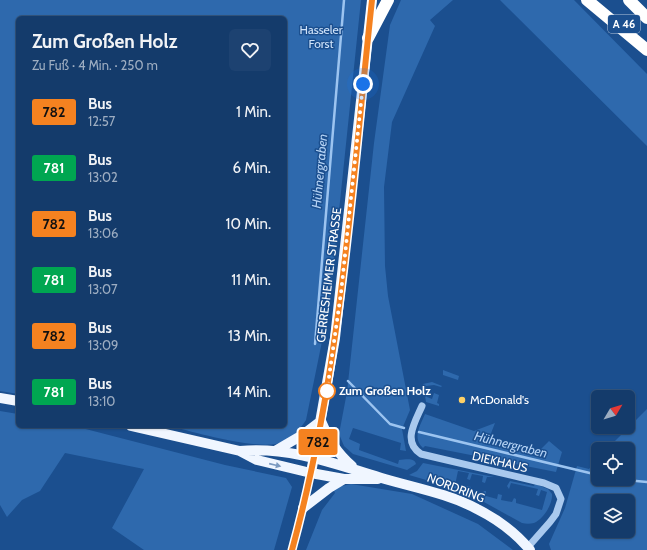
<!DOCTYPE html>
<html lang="de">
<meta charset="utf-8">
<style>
body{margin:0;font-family:Cabin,sans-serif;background:#1d4271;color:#f1f3f6;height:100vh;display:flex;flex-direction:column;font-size:15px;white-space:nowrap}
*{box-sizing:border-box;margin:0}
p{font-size:13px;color:#9dadc1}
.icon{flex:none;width:22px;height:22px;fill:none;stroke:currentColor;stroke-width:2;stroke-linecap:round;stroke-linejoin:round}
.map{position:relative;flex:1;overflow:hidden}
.sheet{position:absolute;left:16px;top:16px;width:271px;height:412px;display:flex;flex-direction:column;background:#143b6b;border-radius:6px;box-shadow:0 1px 3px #0004,0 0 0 1px #33557e}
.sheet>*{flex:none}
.badge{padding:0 8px;border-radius:3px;font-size:14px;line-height:26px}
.needle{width:26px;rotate:52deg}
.fabs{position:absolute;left:591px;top:390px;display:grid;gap:8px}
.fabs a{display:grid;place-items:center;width:44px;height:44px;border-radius:6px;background:#143b6b;box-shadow:0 1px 3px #0004,0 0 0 1px #33557e;font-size:20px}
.you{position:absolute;width:20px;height:20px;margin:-10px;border:3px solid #fff;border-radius:50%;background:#1a73e8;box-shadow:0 0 0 6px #1a73e833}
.map>.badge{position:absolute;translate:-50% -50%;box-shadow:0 0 0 2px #fff}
.round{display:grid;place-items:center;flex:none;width:42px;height:42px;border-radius:6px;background:#1d4271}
.overview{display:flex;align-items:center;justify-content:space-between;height:68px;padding:0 16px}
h1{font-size:19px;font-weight:700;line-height:30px}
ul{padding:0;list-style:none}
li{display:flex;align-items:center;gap:12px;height:56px;padding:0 16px}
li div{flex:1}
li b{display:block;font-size:15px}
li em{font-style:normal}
li .badge{min-width:44px;font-weight:700;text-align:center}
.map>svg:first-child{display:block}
.green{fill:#2e69ad;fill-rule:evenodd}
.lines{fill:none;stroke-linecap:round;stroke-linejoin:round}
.stream{stroke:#9cc4f0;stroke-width:2.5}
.minor{stroke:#a9c9ee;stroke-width:7}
.major{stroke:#f0f6ff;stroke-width:10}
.highway{stroke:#fff;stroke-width:12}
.oneway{fill:#7b9ac1}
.line-casing{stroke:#fff;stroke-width:9}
.line{stroke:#f58220;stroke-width:6}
.walk{stroke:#fff;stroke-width:4;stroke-dasharray:0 7.2}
.stop-dot{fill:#fff;stroke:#f58220;stroke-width:2}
.poi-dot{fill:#ffd166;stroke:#1b4f8f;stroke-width:1.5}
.labels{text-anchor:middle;stroke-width:3;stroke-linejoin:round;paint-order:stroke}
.shield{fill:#1b4f8f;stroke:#bbcadd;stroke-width:1}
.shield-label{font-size:11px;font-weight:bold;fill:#fff}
.park-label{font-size:12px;fill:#cfe3fa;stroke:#1b4f8f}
.street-label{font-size:12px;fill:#fff;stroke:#1b4f8f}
.stop-label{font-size:12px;font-weight:bold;fill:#fff;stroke:#1b4f8f;text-anchor:start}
.poi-label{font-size:12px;fill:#fff;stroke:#1b4f8f;text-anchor:start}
.water-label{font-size:13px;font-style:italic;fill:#b5d3f5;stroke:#1b4f8f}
</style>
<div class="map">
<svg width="647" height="550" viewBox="0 0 647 550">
<rect width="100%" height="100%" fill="#1b4f8f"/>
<!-- green -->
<path class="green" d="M0,0H361L329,307L306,420C301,428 293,437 285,441C264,453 194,432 170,426H285V18H18V394L0,391Z
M401,0H453L430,20L435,26L392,122L384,187L385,266L388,296L410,410L402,429L406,451L400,450L401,443L353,428L349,439L360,444L359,450L398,464L399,460C405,460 414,457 416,464L407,470L353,454L344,446L339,434L347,392L374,143L390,25Z
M500,0H574L647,74V146Z
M443,370L459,376L458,380L443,375Z
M432,382L442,386L441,387L434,385L426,386L427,397L432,399L434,393L439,395L437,403L439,404V406L426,402L423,384Z
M647,409V550H551L549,544L565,508L577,466L589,469L598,457V479H628V449H607ZM598,501H628V531H598Z
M0,411L18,414V426H74L225,465L286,478L292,487L274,550H144L112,528L144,469L65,453L40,491L22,500L7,517L0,505Z
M425,414L474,431L495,423L488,441L534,456L549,441L562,452L556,472L425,446L423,448C412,438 420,426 425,414Z
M423,463L494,477H487L485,483L482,482L483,476L472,474L470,480L467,479L469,473L458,471L455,485L466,489L467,486L471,487V491L482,494L484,491H486V496L497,499L498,494L502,495L501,500L512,502L514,498L516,499V503L542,510L547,492L541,490L539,496L536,495L538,489L511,483L509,489L507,486L510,481L534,486L535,484L548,489L552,494C553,503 544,519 534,523C530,524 526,524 522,523L464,491L409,475L417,471Z
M351,484L412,494L478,524L513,550H306L322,510L335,493L333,488Z"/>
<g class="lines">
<!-- stream -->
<path class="stream" d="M315,344L344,0
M348,381L390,424L404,428
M419,432L598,475
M615,479L647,482"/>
<!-- minor -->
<path class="minor" d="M422,406C415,422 402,442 421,454L544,483L556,488L561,499L556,514L550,522L528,547
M292,550L311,473"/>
<!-- major -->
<path class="major" d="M0,398L18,401
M321,421C329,440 337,453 352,466
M131,426L240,451L257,460L311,473L344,479H378
M240,451C290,446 338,465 385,479C416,488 449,494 477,509C497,519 516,533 530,550
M275,451L304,434L321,421
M311,473L335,338L372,0
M303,508L329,488L344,479"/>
<!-- highway -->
<path class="highway" d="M587,0L647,50
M629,0L647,18
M368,38L388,0"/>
</g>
<!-- one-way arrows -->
<defs><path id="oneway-solid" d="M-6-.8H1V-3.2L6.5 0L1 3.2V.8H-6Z"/></defs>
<use class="oneway" href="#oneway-solid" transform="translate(275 465) rotate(13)"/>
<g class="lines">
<defs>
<path id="line" d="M292,550C341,371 352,184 372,0"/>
</defs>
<!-- line casing -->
<use href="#line" class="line-casing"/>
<!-- line -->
<use href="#line" class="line"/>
<!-- walk -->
<path class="walk" d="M327,391L341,293L363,84"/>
</g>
<!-- markers -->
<circle class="stop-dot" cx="327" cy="391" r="8"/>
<circle class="poi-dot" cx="462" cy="400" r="4"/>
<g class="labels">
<!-- shield labels -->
<rect class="shield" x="608" y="15" width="32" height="18" rx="3"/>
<g class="shield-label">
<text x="624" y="28">A 46</text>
</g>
<!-- park labels -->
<g class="park-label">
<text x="321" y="34">Hasseler<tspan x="321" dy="14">Forst</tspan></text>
</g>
<!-- street labels -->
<g class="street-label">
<text transform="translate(329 275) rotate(-83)" y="4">GERRESHEIMER STRASSE</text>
<text transform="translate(500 462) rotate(13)" y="4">DIEKHAUS</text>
<text transform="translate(456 488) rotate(21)" y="4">NORDRING</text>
</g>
<!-- stop labels -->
<g class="stop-label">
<text x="339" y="395">Zum Großen Holz</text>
</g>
<!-- poi labels -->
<g class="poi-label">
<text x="470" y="404">McDonald's</text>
</g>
<!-- water labels -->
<g class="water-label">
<text transform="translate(319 171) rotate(-85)" y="5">Hühnergraben</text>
<text transform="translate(511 444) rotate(14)" y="5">Hühnergraben</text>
</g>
</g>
</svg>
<div class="fabs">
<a><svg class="needle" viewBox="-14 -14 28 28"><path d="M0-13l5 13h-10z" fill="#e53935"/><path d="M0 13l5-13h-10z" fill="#9dadc1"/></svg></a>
<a><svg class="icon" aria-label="locate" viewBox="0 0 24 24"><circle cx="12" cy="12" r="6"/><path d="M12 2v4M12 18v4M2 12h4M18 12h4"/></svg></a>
<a><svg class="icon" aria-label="layers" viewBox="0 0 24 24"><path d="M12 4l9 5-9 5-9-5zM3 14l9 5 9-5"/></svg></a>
</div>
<div class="you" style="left:363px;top:84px"></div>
<b class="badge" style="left:318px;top:442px;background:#f58220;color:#111">782</b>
<section class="sheet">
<div class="overview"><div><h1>Zum Großen Holz</h1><p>Zu Fuß · 4 Min. · 250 m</p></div><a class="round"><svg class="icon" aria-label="heart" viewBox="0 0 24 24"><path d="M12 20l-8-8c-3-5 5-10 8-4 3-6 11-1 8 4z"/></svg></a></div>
<ul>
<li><span class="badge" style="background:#f58220;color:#111">782</span><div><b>Bus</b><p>12:57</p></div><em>1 Min.</em></li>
<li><span class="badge" style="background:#00a651;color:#fff">781</span><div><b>Bus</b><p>13:02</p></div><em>6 Min.</em></li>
<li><span class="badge" style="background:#f58220;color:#111">782</span><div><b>Bus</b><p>13:06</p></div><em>10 Min.</em></li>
<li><span class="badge" style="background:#00a651;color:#fff">781</span><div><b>Bus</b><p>13:07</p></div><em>11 Min.</em></li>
<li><span class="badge" style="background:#f58220;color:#111">782</span><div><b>Bus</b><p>13:09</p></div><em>13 Min.</em></li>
<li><span class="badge" style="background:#00a651;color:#fff">781</span><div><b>Bus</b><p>13:10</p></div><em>14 Min.</em></li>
</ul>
</section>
</div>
